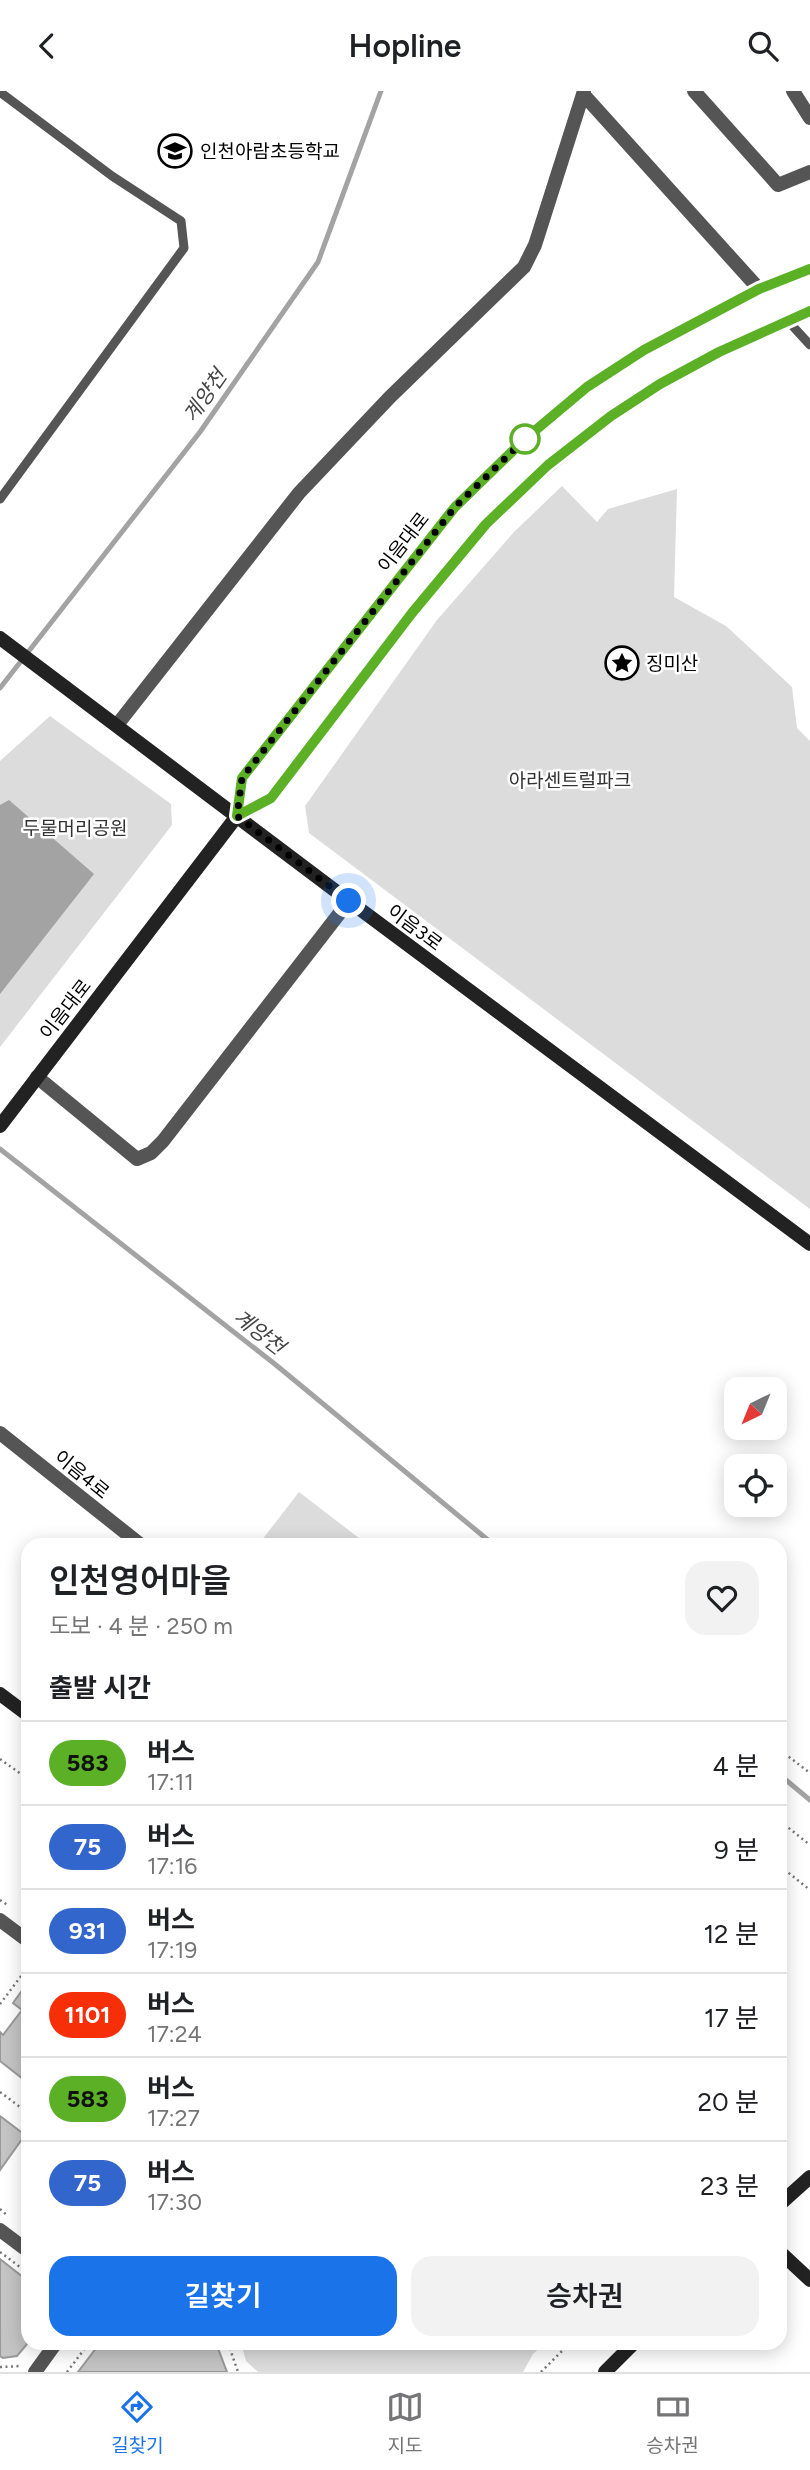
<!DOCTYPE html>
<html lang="ko">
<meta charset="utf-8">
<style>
body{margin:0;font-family:Figtree,"Noto Sans KR",sans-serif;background:#f2f2f2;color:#202124;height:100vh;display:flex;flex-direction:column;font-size:26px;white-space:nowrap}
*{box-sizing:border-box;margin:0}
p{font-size:23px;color:#757577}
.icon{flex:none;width:38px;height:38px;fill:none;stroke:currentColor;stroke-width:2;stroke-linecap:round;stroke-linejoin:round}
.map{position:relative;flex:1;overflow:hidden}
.panel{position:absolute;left:21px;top:1447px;width:766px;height:812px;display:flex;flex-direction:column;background:#fff;border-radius:21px;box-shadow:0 4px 18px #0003}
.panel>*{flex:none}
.badge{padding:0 14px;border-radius:23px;font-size:24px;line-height:46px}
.needle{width:46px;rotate:223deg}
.fabs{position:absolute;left:724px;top:1286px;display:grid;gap:14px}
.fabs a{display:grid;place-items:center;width:63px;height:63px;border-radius:14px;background:#fff;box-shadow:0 4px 18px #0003;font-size:35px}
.you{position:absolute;width:35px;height:35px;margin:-18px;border:5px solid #fff;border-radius:50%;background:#1a73e8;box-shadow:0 0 0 10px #1a73e833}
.map>.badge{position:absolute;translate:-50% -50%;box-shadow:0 0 0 4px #fff}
h2{padding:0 28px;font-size:26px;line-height:63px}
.round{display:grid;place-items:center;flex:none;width:74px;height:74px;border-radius:21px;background:#f2f2f2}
.summary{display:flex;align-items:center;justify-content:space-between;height:119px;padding:0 28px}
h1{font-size:33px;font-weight:600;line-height:52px}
.button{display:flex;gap:14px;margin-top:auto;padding:14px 28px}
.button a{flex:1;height:80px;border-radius:21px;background:#1a73e8;color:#fff;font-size:28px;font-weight:600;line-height:80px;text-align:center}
.button a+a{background:#f2f2f2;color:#202124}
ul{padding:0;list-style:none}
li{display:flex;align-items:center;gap:21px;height:84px;padding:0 28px;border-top:2px solid #e0e0e0}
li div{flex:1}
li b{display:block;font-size:26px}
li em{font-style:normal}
li .badge{min-width:77px;font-weight:700;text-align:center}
header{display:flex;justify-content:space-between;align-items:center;height:91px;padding:0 28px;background:#fff;font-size:32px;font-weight:600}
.tabs{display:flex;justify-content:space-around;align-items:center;height:98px;border-top:2px solid #e0e0e0;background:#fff;font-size:19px;color:#757577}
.tabs a{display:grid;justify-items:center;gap:4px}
.tabs .selected{color:#1a73e8}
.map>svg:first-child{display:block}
.green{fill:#dcdcdc}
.water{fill:#a3a3a3}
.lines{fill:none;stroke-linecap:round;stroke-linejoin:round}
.stream{stroke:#a3a3a3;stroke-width:5}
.building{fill:#c4c4c4;stroke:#999;stroke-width:2}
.path{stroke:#777;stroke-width:2.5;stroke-dasharray:2 3.5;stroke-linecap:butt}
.lane{stroke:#555;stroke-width:9}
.street{stroke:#555;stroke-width:14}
.secondary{stroke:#222;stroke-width:14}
.line-casing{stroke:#fff;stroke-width:16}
.line{stroke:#5bb025;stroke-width:10}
.walk{stroke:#000;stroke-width:7;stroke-dasharray:0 12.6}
.stop-dot{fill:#fff;stroke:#5bb025;stroke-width:3.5}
.labels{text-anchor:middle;stroke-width:5;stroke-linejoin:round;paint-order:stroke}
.poi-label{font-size:19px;fill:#000;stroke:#fff;text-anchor:start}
.street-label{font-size:19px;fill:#000;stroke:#fff}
.park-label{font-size:19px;fill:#333;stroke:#fff}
.water-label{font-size:21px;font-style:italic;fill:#444;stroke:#fff}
</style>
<header><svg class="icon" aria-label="back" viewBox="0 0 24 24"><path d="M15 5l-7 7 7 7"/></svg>Hopline<svg class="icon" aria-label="search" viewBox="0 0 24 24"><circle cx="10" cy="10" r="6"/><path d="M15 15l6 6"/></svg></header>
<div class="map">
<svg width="810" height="2281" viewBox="0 0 810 2281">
<rect width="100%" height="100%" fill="#fff"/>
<!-- green -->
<path class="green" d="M562,395L597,431L608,418L677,398L674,506L726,535L792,596L797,637L810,650V1118L309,742L305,715L437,529L514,441Z
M50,625L171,713L172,734L0,956V670Z
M299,1401L368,1454H258Z
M241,2252H545L533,2263L523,2281H258L246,2270Z"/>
<!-- water -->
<path class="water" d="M9,709L94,783L0,903V714Z"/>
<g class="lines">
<!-- stream -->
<path class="stream" d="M0,597L200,341L318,171L381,0
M0,1058L276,1274L494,1454
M780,1684L810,1709"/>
</g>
<!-- building -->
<path class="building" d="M26,1894L28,1896V1992L0,1970V1941L3,1944L22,1919L13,1912Z
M0,2025L25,2044L0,2079Z
M0,2168L28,2190V2252L17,2265L3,2267L0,2265Z
M100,2252H216L227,2281H78Z"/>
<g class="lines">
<!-- path -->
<path class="path" d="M518,1452L520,1454
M780,1659L810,1682
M0,1668L28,1688
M780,1730L810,1754
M780,1775L810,1799
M0,1809L9,1815
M0,1913L28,1876
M0,2001L28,2022
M0,2118L8,2125
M0,2161L28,2182
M228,2252L238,2281
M0,2276L21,2275
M67,2281L89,2252
M541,2281L570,2252"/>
<!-- lane -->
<path class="lane" d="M0,1L112,85L181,130L184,157L0,408
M788,230L810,254"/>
<!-- street -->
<path class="street" d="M694,0L778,94L810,81
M793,0L810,27
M583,3L759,198
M117,634L299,402L390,306L524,176L535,154L584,0
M37,986L137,1068L151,1062L163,1050L349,810
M0,1342L141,1454
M0,1829L28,1850
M0,2139L28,2160
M35,2281L56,2252"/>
<!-- secondary -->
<path class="secondary" d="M0,547L349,810L810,1153
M237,725L242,687L455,416L525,348L587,296L644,259L759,198L810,178
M0,1035L237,725L271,707L412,522L486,433L548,375L611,325L661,293L719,261L810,220
M0,1603L28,1624
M780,2113L810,2086
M780,2161L810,2189
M605,2281L634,2252"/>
</g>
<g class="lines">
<defs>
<path id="line" d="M810,178L759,198L644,259L587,296L525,348L455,416L242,687L237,725L271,707L412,522L486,433L548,374L611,325L660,293L719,261L810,220"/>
</defs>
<!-- line casing -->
<use href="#line" class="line-casing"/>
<!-- line -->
<use href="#line" class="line"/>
<!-- walk -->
<path class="walk" d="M349,810L237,725L242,687L455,416L525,348"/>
</g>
<!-- icons -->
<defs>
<symbol id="school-ring" viewBox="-11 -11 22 22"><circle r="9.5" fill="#fff" stroke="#000" stroke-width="1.5"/><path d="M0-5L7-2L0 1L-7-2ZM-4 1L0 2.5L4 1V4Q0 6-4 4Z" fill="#000"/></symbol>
<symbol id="sight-ring" viewBox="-11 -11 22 22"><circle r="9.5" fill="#fff" stroke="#000" stroke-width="1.5"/><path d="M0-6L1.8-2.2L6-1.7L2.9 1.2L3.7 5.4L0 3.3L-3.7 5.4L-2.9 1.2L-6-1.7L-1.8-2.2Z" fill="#000"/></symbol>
</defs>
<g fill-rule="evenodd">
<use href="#school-ring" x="156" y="41" width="38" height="38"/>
<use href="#sight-ring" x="603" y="553" width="38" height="38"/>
</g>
<!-- markers -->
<circle class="stop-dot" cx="525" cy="348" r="14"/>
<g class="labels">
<!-- poi labels -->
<g class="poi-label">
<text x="200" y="67">인천아람초등학교</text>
<text x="646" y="579">징미산</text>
</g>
<!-- street labels -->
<g class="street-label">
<text transform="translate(403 451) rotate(-52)" y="7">이음대로</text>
<text transform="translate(415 836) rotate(37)" y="7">이음3로</text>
<text transform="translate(65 918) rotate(-52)" y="7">이음대로</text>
<text transform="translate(82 1383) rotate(39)" y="7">이음4로</text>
</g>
<!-- park labels -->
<g class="park-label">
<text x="570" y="696">아라센트럴파크</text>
<text x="75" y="744">두물머리공원</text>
</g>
<!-- water labels -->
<g class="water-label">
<text transform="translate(205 305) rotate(-55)" y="7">계양천</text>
<text transform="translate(259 1241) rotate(38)" y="7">계양천</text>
</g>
</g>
</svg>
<div class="fabs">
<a><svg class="needle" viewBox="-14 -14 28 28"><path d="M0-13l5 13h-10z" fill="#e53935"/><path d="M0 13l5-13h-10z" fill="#757577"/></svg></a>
<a><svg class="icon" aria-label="locate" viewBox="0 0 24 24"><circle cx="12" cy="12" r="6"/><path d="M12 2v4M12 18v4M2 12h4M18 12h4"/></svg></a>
</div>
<div class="you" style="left:349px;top:810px"></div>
<section class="panel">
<div class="summary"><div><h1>인천영어마을</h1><p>도보 · 4 분 · 250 m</p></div><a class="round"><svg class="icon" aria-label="heart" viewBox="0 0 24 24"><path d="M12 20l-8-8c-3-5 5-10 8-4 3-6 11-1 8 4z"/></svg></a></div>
<h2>출발 시간</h2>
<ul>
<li><span class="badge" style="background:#5bb025;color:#111">583</span><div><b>버스</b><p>17:11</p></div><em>4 분</em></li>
<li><span class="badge" style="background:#36c;color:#fff">75</span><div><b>버스</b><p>17:16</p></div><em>9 분</em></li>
<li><span class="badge" style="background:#36c;color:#fff">931</span><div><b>버스</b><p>17:19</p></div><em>12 분</em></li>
<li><span class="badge" style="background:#f72f08;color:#fff">1101</span><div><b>버스</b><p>17:24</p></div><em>17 분</em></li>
<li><span class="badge" style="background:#5bb025;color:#111">583</span><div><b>버스</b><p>17:27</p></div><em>20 분</em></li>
<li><span class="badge" style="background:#36c;color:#fff">75</span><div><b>버스</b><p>17:30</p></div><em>23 분</em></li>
</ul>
<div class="button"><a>길찾기</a><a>승차권</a></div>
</section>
</div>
<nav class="tabs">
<a class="selected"><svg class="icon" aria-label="directions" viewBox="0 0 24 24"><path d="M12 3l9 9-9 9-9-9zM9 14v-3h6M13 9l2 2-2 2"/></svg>길찾기</a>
<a><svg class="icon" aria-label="map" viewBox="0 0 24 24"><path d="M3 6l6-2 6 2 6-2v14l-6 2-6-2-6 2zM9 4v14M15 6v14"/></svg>지도</a>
<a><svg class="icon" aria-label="tickets" viewBox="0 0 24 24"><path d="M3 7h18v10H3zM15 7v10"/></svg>승차권</a>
</nav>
